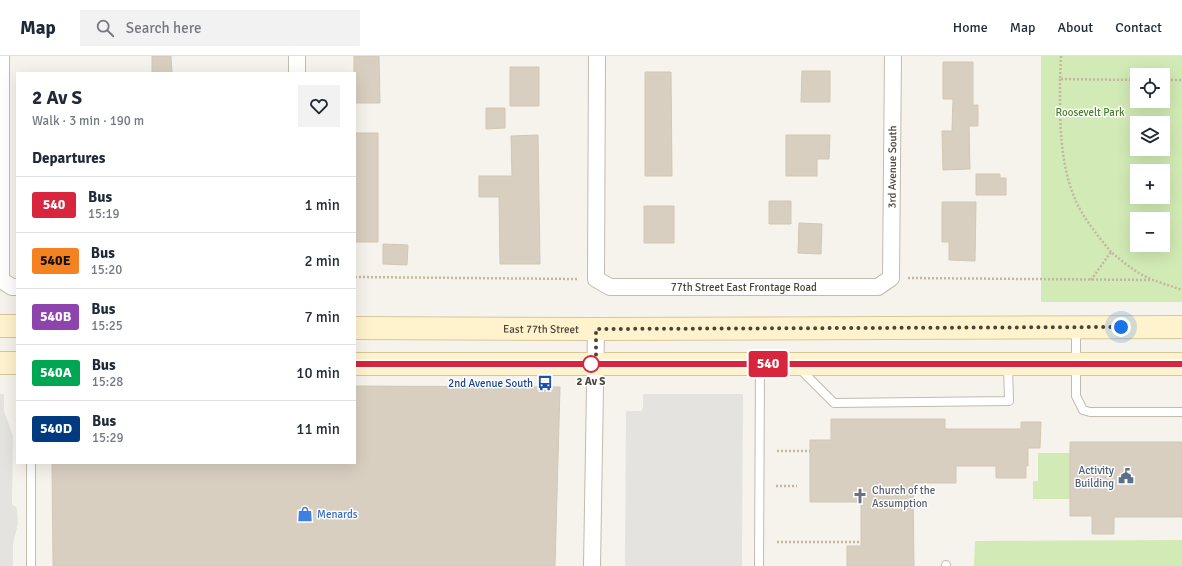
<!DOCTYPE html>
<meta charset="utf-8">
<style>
body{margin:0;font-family:Signika,sans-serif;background:#f2f2f3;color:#1f2937;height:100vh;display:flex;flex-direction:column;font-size:15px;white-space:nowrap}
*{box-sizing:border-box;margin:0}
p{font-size:13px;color:#747a83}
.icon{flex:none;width:22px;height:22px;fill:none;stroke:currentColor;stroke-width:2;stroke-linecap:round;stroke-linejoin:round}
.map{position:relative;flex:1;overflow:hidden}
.sheet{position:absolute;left:16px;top:16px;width:340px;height:392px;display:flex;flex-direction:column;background:#fff;border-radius:0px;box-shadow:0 4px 16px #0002}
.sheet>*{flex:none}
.badge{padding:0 8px;border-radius:3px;font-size:14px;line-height:26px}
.buttons{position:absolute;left:1130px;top:12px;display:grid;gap:8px}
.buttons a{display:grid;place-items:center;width:40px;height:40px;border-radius:0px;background:#fff;box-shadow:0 4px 16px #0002;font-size:20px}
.you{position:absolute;width:20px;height:20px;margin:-10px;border:3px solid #fff;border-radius:50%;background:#1a73e8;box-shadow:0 0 0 6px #1a73e833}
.map>.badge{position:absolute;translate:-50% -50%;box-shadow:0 0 0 2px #fff}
h2{padding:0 16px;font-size:15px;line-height:36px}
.round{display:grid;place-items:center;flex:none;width:42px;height:42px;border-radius:0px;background:#f2f2f3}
.head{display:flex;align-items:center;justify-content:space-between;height:68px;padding:0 16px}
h1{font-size:19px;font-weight:800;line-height:30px}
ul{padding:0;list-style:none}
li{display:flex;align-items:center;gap:12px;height:56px;padding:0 16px;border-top:1px solid #e0e1e3}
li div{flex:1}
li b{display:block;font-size:15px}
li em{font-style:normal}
li .badge{min-width:44px;font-weight:700;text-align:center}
header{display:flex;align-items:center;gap:24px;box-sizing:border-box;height:56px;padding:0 20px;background:#fff;border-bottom:1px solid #e0e1e3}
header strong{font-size:19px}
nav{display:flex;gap:22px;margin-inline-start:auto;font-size:14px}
.search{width:280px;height:36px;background:#f2f2f3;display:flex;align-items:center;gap:10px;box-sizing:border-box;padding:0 14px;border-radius:0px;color:#747a83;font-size:15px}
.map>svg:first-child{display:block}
.green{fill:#d2eab5;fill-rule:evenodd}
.parking{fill:#e5e3e0}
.building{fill:#d8cfc1;stroke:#d3c7b4}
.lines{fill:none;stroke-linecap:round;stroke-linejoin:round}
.lane-casing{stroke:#c2bbae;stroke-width:10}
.street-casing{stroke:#c2bbae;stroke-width:18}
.secondary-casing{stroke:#d6c79b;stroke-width:24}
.path{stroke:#c4b79f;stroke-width:2.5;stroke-dasharray:2 2;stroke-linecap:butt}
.lane{stroke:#fff;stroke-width:8}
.street{stroke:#fff;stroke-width:16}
.secondary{stroke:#fff3cd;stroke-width:22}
.line-casing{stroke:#fff;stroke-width:9}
.line{stroke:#d7263d;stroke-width:6}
.walk{stroke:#4b4439;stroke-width:4;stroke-dasharray:0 7.2}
.stop-dot{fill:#fff;stroke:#d7263d;stroke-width:2}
.labels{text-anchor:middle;stroke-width:3;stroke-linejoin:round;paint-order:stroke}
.park-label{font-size:11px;fill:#4a7f2a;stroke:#fff}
.street-label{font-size:11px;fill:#4b4439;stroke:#fff}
.stop-label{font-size:11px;font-weight:bold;fill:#4b4439;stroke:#fff}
.transit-label{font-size:11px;fill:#164399;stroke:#fff;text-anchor:end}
.service-label{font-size:11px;fill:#4e5e75;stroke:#fff;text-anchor:end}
.worship-label{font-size:11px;fill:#5b616d;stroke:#fff;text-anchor:start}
.shop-label{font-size:11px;fill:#366cbe;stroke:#fff;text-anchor:start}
</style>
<header>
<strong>Map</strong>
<div class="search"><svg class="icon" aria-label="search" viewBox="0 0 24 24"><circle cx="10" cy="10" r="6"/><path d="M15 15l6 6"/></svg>Search here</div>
<nav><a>Home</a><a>Map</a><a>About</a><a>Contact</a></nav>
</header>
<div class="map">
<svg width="1182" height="510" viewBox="0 0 1182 510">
<rect width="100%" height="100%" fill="#f6f3ec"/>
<!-- green -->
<path class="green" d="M1041,0H1182V246H1041ZM1137,19H1163V45H1137ZM1137,67H1163V93H1137ZM1137,115H1163V141H1137ZM1137,163H1163V189H1137Z
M1038,397H1070V443H1033V425H1038Z
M1182,484V510H974L975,485Z"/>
<!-- parking -->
<path class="parking" d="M0,338H4V355L13,380L12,448L17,452L18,467L13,488V510H0Z
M643,338H743L742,510H625L626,355H641L643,352Z"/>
<!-- building -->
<path class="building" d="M152,0H171L172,17H152Z
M354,0H379L380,47H355V17H354Z
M943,6H973V49H978V70H969L970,113L943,114L942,75H952L953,43H943Z
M510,11H539V50H510Z
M802,15H830V46H801Z
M645,16H671L672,120H645Z
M486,52H505V72L486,73Z
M355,77H378V186H355Z
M538,79L540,208H500L499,141H479V120H512L511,80Z
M786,79H830L829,103H817V120H786Z
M976,118H1000V122H1006V139H976Z
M769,145H791V168H769Z
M942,146H976L975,205L949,204V186H942Z
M644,150H674V187H644Z
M799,167L822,168L821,198L798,197Z
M383,188L408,189L407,209L383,208Z
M355,330L560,331L555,510H53L52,407H355Z
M831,363H945V373H1021V366H1041L1040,392H1028V410H1026V422H996V410H956V427H913L914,510H847V490H861V446H810V384H831Z
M1070,386H1182V461H1114V478H1092V460H1070Z"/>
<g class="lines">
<defs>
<path id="lane" d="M1076,272V340L1083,354L1090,356H1182
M798,311L834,347L1009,345L1008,309
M31,510V407
M759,510L760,309
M946,510V509"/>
<g id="street">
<path d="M1,0V224L12,231H17"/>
<path id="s1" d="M597,0L596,223L610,231H878L891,222L893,0"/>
<path d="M297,17V0"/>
<path d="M592,510L596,273"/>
</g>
<g id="secondary">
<path d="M0,270H17"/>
<path id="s2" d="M355,272L596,273L1182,271"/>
<path d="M0,307H17"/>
<path d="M355,308H1182"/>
</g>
</defs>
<!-- lane casing -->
<use href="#lane" class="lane-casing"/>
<!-- street casing -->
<use href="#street" class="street-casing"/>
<!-- secondary casing -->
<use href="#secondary" class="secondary-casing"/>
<!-- path -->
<path class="path" d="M1061,0L1060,23L1137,24
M1060,23C1060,64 1059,105 1075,143C1083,162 1098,180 1111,196
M1163,24H1182
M355,221L578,223
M908,222L1153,224L1182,234
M1091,224L1111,196C1123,206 1136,217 1151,223
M777,395H810
M776,430H797
M777,486H861"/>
<!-- lane -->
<use href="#lane" class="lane"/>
<!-- street -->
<use href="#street" class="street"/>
<!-- secondary -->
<use href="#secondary" class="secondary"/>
</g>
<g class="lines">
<defs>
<path id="line" d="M355,308H1182"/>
</defs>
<!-- line casing -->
<use href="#line" class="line-casing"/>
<!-- line -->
<use href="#line" class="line"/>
<!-- walk -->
<path class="walk" d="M591,308H596V273L1121,271"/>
</g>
<!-- icons -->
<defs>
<symbol id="bus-bare" viewBox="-9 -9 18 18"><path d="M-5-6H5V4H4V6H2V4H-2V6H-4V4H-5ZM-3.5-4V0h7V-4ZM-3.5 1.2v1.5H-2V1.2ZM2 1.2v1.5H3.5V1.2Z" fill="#1a4fb4" stroke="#fff" stroke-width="2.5" paint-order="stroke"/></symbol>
<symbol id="civic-bare" viewBox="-9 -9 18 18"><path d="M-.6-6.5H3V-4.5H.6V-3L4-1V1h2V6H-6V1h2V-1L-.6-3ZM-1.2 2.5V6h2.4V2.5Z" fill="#5c6f8a" stroke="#fff" stroke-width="2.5" paint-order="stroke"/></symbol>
<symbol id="church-bare" viewBox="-9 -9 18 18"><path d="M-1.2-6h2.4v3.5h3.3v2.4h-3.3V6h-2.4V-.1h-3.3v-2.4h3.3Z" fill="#6b7280" stroke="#fff" stroke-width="2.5" paint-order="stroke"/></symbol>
<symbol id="shop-bare" viewBox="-9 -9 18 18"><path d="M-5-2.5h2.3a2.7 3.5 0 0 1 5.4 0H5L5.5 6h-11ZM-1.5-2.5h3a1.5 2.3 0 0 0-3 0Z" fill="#3f7fe0" stroke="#fff" stroke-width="2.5" paint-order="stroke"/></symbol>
</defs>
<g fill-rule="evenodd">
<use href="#bus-bare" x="534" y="316" width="22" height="22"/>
<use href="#civic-bare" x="1115" y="409" width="22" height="22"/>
<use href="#church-bare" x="849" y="429" width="22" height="22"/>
<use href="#shop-bare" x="294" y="447" width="22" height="22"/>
</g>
<!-- markers -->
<circle class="stop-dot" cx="591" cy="308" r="8"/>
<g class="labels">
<!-- park labels -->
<g class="park-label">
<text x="1090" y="60">Roosevelt Park</text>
</g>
<!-- street labels -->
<g class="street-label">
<text dy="4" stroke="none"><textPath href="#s1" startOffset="634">3rd Avenue South</textPath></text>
<text dy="4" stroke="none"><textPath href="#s1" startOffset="373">77th Street East Frontage Road</textPath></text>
<text dy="4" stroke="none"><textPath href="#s2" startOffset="186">East 77th Street</textPath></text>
</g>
<!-- stop labels -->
<g class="stop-label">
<text x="591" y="329">2 Av S</text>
</g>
<!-- transit labels -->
<g class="transit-label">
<text x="533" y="331">2nd Avenue South</text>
</g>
<!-- service labels -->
<g class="service-label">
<text x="1114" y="418">Activity<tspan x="1114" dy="13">Building</tspan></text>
</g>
<!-- worship labels -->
<g class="worship-label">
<text x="872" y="438">Church of the<tspan x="872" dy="13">Assumption</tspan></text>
</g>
<!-- shop labels -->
<g class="shop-label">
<text x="317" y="462">Menards</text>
</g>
</g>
</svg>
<div class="buttons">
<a><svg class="icon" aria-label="locate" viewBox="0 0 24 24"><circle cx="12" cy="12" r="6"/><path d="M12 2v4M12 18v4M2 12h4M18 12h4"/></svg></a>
<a><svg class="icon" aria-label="layers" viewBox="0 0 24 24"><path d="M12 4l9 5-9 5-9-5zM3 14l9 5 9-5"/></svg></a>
<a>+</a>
<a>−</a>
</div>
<div class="you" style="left:1121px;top:271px"></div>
<b class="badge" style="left:768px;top:308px;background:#d7263d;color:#fff">540</b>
<section class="sheet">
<div class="head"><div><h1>2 Av S</h1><p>Walk · 3 min · 190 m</p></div><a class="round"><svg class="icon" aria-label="heart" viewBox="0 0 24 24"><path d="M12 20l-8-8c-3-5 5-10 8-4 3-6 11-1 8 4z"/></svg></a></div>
<h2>Departures</h2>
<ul>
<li><span class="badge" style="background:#d7263d;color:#fff">540</span><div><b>Bus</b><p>15:19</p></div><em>1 min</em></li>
<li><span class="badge" style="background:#f58220;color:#111">540E</span><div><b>Bus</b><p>15:20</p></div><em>2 min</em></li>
<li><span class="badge" style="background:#8e44ad;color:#fff">540B</span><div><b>Bus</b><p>15:25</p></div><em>7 min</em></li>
<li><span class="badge" style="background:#00a651;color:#fff">540A</span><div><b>Bus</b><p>15:28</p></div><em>10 min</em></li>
<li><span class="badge" style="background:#003b80;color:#fff">540D</span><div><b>Bus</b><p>15:29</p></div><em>11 min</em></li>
</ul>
</section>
</div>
